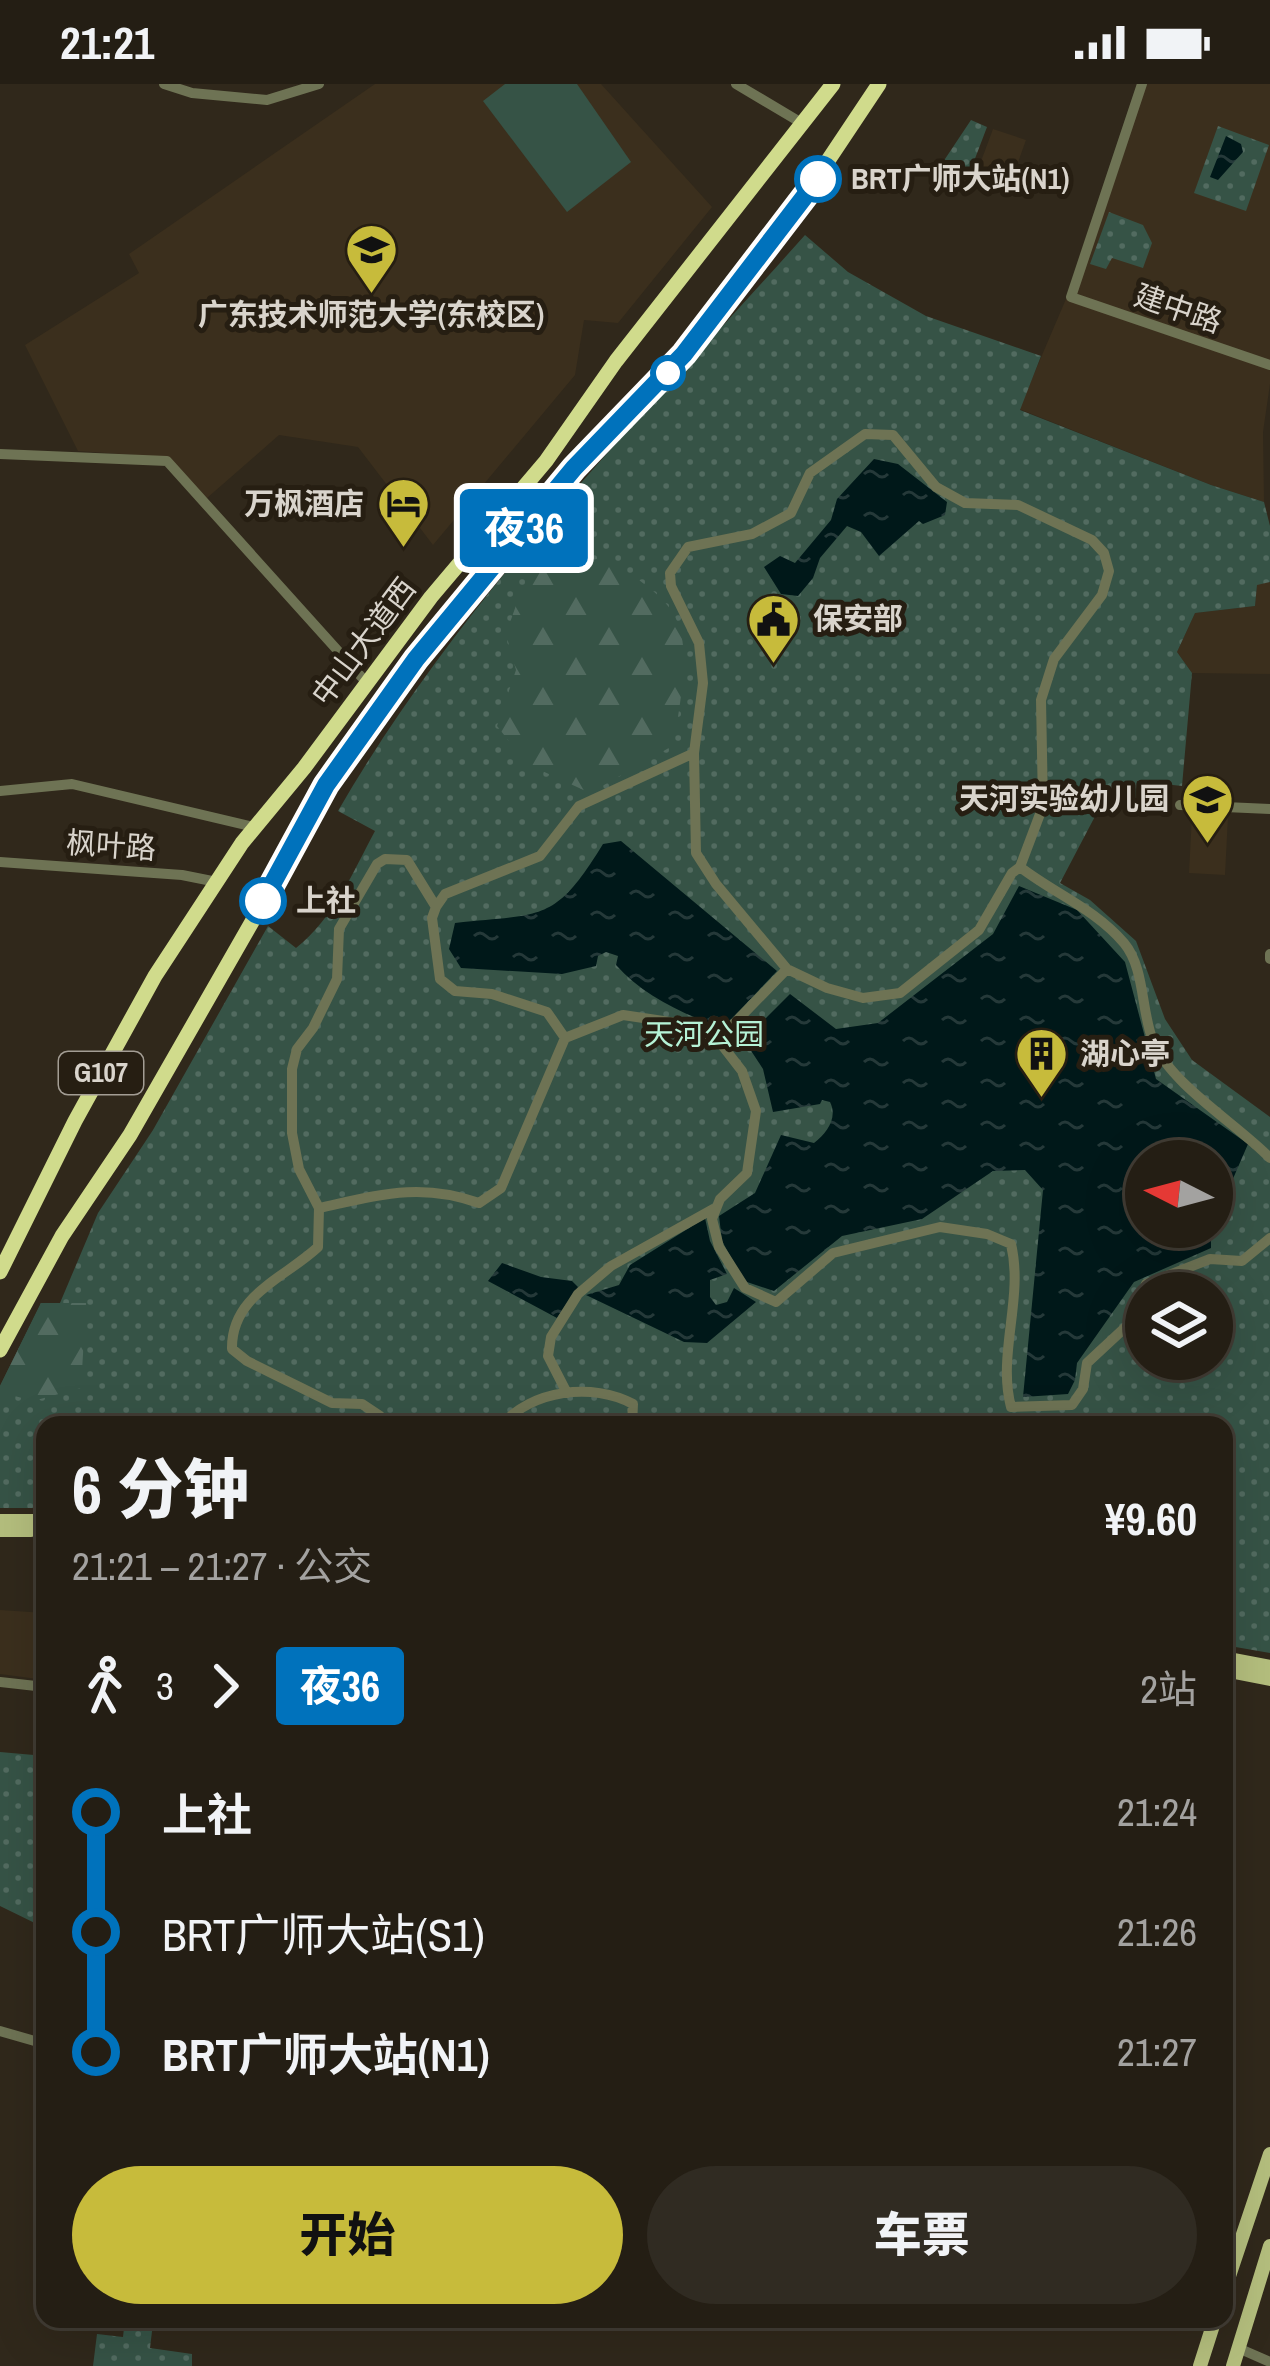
<!DOCTYPE html>
<html lang="zh">
<meta charset="utf-8">
<style>
body{margin:0;font-family:"Archivo Narrow","Noto Sans SC",sans-serif;background:#302b22;color:#f1f3f6;height:100vh;display:flex;flex-direction:column;font-size:45px;white-space:nowrap}
*{box-sizing:border-box;margin:0}
p{font-size:39px;color:#a3a2a0}
.icon{flex:none;width:66px;height:66px;fill:none;stroke:currentColor;stroke-width:2;stroke-linecap:round;stroke-linejoin:round}
.map{position:relative;flex:1;overflow:hidden}
.sheet{position:absolute;left:36px;top:1332px;width:1197px;height:912px;display:flex;flex-direction:column;background:#241e14;border-radius:24px;box-shadow:0 12px 48px #0002,0 0 0 3px #413c34}
.sheet>*{flex:none}
.badge{padding:0 24px;border-radius:9px;font-size:42px;line-height:78px}
.needle{width:78px;rotate:276deg}
.fabs{position:absolute;left:1125px;top:1056px;display:grid;gap:24px}
.fabs a{display:grid;place-items:center;width:108px;height:108px;border-radius:50%;background:#241e14;box-shadow:0 12px 48px #0002,0 0 0 3px #413c34;font-size:60px}
.map>.badge{position:absolute;translate:-50% -50%;box-shadow:0 0 0 6px #fff}
.legs{display:flex;align-items:center;gap:18px;height:132px;padding:0 36px;font-size:39px}
.legs p{margin-inline-start:auto}
.summary{display:flex;align-items:center;justify-content:space-between;height:204px;padding:0 36px}
h1{font-size:66px;font-weight:800;line-height:90px}
.button{display:flex;gap:24px;margin-top:auto;padding:24px 36px}
.button a{flex:1;height:138px;border-radius:72px;background:#c7bb3b;color:#111;font-size:48px;font-weight:800;line-height:138px;text-align:center}
.button a+a{background:#302b22;color:#f1f3f6}
ul{padding:0 36px;list-style:none}
li{display:flex;align-items:center;gap:42px;height:120px;font-size:45px}
li i{display:grid;place-items:center;width:18px;height:100%;margin:0 15px;background:currentColor}
li i::after{content:'';width:30px;height:30px;margin:-15px;border:9px solid;border-radius:50%;background:#241e14}
li p{margin-inline-start:auto}
li:first-child i{background:linear-gradient(#0000 50%,currentColor 0)}
li:last-child i{background:linear-gradient(currentColor 50%,#0000 0)}
.status{display:flex;justify-content:space-between;align-items:center;height:84px;padding:0 60px;background:#241e14;direction:ltr}
.status svg{height:33px;fill:currentColor}
.map>svg:first-child{display:block}
.built{fill:#3b2f1d}
.grass{fill:url(#grass-dots);fill-rule:evenodd}
.forest{fill:url(#forest-firs)}
.garden{fill:#365346}
.water{fill:url(#water-ripples)}
.lines{fill:none;stroke-linecap:round;stroke-linejoin:round}
.minor{stroke:#6e7354;stroke-width:10}
.major{stroke:#b4be7d;stroke-width:14}
.highway{stroke:#d0db8c;stroke-width:15}
.line-1-casing{stroke:#fff;stroke-width:27}
.line-1{stroke:#0072bc;stroke-width:18}
.stop-1-dot{fill:#fff;stroke:#0072bc;stroke-width:6}
.labels{text-anchor:middle;stroke-width:10;stroke-linejoin:round;paint-order:stroke}
.shield{fill:#261e12;stroke:#a39d94;stroke-width:3}
.shield-label{font-size:27px;font-weight:bold;fill:#d9d4cc}
.stop-label{font-size:30px;font-weight:bold;fill:#d9d4cc;stroke:#261e12;text-anchor:start}
.street-label{font-size:30px;fill:#d9d4cc;stroke:#261e12}
.poi-label{font-size:30px;font-weight:bold;fill:#d9d4cc;stroke:#261e12;text-anchor:end}
.park-label{font-size:30px;fill:#b5f2d6;stroke:#261e12}
</style>
<div class="status"><b>21:21</b><svg viewBox="0 0 49 12"><path d="M0 12V9h3v3zM5 12V6h3v6zM10 12V3h3v9zM15 12V0h3v12zM26 1h20v11H26zM47 4h2v5h-2z"/></svg></div>
<div class="map">
<svg width="1270" height="2282" viewBox="0 0 1270 2282">
<defs>
<pattern id="grass-dots" width="8" height="8" patternUnits="userSpaceOnUse" patternTransform="scale(3)"><rect width="8" height="8" fill="#365346"/><path d="M2 2h.1M6 6h.1" fill="none" stroke="#526b60" stroke-width="1.8" stroke-linecap="round"/></pattern>
<pattern id="forest-firs" width="22" height="20" patternUnits="userSpaceOnUse" patternTransform="scale(3)"><rect width="22" height="20" fill="#365346"/><path d="M5 1l3.5 6h-7zM16 11l3.5 6h-7z" fill="#526b60"/></pattern>
<pattern id="water-ripples" width="26" height="14" patternUnits="userSpaceOnUse" patternTransform="scale(3)"><rect width="26" height="14" fill="#001819"/><path d="M2 4q2-2 4 0t4 0M15 11q2-2 4 0t4 0" fill="none" stroke="#253939"/></pattern>
</defs>
<rect width="100%" height="100%" fill="#30281b"/>
<!-- built -->
<path class="built" d="M375,0H601L712,123L618,239L584,236L575,291L433,461L358,363L279,351L207,414L164,373L78,367L25,261L139,189L129,170Z
M1147,0H1270V300L1263,348L1264,418L1211,401L1019,325L1066,215Z
M993,45L1026,56L1007,109L974,96Z
M1270,498V590L1192,589L1177,568L1195,529L1255,522L1257,500Z
M1192,731L1228,733L1225,791L1189,789Z
M0,1526L45,1529V1596L0,1590Z"/>
<!-- grass -->
<path class="grass" d="M971,36L987,43L968,93L941,81Z
M1218,42L1269,61L1246,127L1194,109Z
M1109,128L1143,141L1152,159L1143,184L1112,174L1106,185L1090,180Z
M805,151L848,188L926,232L1041,272L1020,326L1211,401L1264,418L1270,442V498L1257,501L1255,522L1195,529L1177,568L1192,589L1182,702L1137,697L1135,718L1102,719L1060,799L1090,816L1136,857L1165,935L1192,976L1270,1033V1569L1224,1561V1341H45V1424H0V1302L41,1219H60L98,1129L153,1046L268,842L296,864C334,834 353,788 375,747L338,727C462,512 641,335 805,151ZM1146,1077H1212V1143H1146ZM1146,1209H1212V1275H1146Z
M0,1668L45,1672V1844L0,1822Z
M125,2235L153,2239L150,2264L192,2270V2282H93L97,2250L123,2253Z"/>
<!-- forest -->
<path class="forest" d="M561,461L584,478L605,473C628,490 666,509 677,537C692,572 678,624 674,661L590,709L527,680L497,642L516,586L506,550L520,510Z
M41,1219H86L81,1304L33,1317L0,1308V1302Z"/>
<!-- garden -->
<path class="garden" d="M505,0H577L631,78L567,128L483,17Z"/>
<!-- water -->
<path class="water" d="M1226,52L1241,60L1243,68L1218,96L1210,93Z
M874,375L898,380L947,418L945,431L923,440L919,437L879,472L861,448L847,442L820,474L813,494L798,512L781,510L764,483L780,472L795,479L831,436L837,415Z
M621,757L777,887L723,944C685,931 643,912 616,881L618,872L606,868L598,872L596,882L562,890L461,884L449,865L455,839C543,829 554,840 603,760Z
M1019,802L1077,826L1125,878L1156,995L1248,1060L1232,1097L1221,1099L1213,1106L1212,1117L1218,1127L1212,1141V1077H1146V1143H1211V1164L1134,1198L1077,1279L1075,1296L1068,1310L1023,1313L1043,1106L1025,1086L993,1087L922,1135L842,1152L774,1207L744,1197L722,1157L719,1132L755,1109L781,1051L814,1059C827,1049 838,1034 830,1018L822,1016L820,1020L773,1028L763,985L744,956L790,910L836,945L878,939L993,850Z
M705,1134L710,1157L727,1190L710,1196V1213L716,1221L727,1218L734,1204L756,1218L707,1259L684,1258L586,1211L619,1201L630,1181Z
M502,1179L541,1193L572,1197L578,1203L557,1234L488,1197Z"/>
<g class="lines">
<!-- minor -->
<path class="minor" d="M164,0L192,9L267,16L319,0
M736,0L800,38
M1142,0L1071,213L1270,281
M865,350L893,351L936,403L965,419L1018,421L1092,456L1104,469L1109,487L1102,511L1054,575L1041,616L1043,722L1020,783L1012,789L979,846L900,909L863,914L827,904L787,885L716,800L696,769L694,669L703,599L699,559L671,502L670,489L688,463L752,450L791,429L810,389Z
M0,370L167,377L366,598
M0,707L72,700L254,743
M1180,721L1270,725
M0,778L182,791L217,798
M1020,783C1055,810 1095,825 1124,859C1145,884 1141,927 1153,957C1170,1000 1236,1039 1270,1074
M436,823L432,834L440,895L455,907L492,910L547,928L565,954
M1270,875V870
M718,956L787,885
M319,1124C379,1111 420,1098 479,1119L501,1104L565,954L623,931L677,939L718,956L742,987L756,1027L747,1089L720,1115L712,1135L719,1163L745,1204L776,1218L833,1169L940,1143L987,1150L1011,1160C1024,1214 997,1270 1011,1323L1072,1321L1083,1305L1087,1279L1130,1239L1146,1200L1210,1175L1242,1177L1270,1154
M567,1309L548,1272L551,1253L578,1210L611,1182L713,1125
M384,1341L380,1332L362,1320L332,1319L247,1277L232,1265C231,1211 285,1194 318,1163L319,1124L299,1085L292,1049V985L297,965L313,944L337,895L339,845L377,780L385,775L407,776L436,823L445,810L540,772L579,722L694,669
M502,1341C531,1306 593,1298 633,1320L632,1341
M0,1598L45,1603
M0,1947L45,1960
M1238,2264L1270,2278"/>
<!-- major -->
<path class="major" d="M0,1437H45
M0,1446H31
M1224,1574L1270,1583
M1224,1586L1270,1595
M1224,2207L1270,2070
M1200,2282L1215,2235
M1233,2282L1270,2162"/>
<!-- highway -->
<path class="highway" d="M0,1188L75,1037L155,892L242,759L304,684L431,513L546,377L616,277L833,0
M0,1266L62,1152L130,1051L284,782L317,716L346,672L416,576L551,411L684,270L789,135L879,0"/>
</g>
<g class="lines">
<defs>
<path id="line-1" d="M263,817L326,701L416,575L574,384L684,270L818,95"/>
</defs>
<!-- line-1 casing -->
<use href="#line-1" class="line-1-casing"/>
<!-- line-1 -->
<use href="#line-1" class="line-1"/>
</g>
<!-- icons -->
<defs>
<symbol id="university-pin" viewBox="-11 -11 22 30"><path d="M0 17L-7.5 6A9.5 9.5 0 1 1 7.5 6Z" fill="#c7bb3b" stroke="#261e12"/><path d="M0-5L7-2L0 1L-7-2ZM-4 1L0 2.5L4 1V4Q0 6-4 4Z" fill="#111"/></symbol>
<symbol id="hotel-pin" viewBox="-11 -11 22 30"><path d="M0 17L-7.5 6A9.5 9.5 0 1 1 7.5 6Z" fill="#c7bb3b" stroke="#261e12"/><path d="M-6-4.5h1.5V1H6V5H4.5V3h-9V5H-6ZM-4 0a1.8 1.8 0 1 1 3.6 0ZM.5 0V-2.5h3Q6-2.5 6 0Z" fill="#111"/></symbol>
<symbol id="civic-pin" viewBox="-11 -11 22 30"><path d="M0 17L-7.5 6A9.5 9.5 0 1 1 7.5 6Z" fill="#c7bb3b" stroke="#261e12"/><path d="M-.6-6.5H3V-4.5H.6V-3L4-1V1h2V6H-6V1h2V-1L-.6-3ZM-1.2 2.5V6h2.4V2.5Z" fill="#111"/></symbol>
<symbol id="school-pin" viewBox="-11 -11 22 30"><path d="M0 17L-7.5 6A9.5 9.5 0 1 1 7.5 6Z" fill="#c7bb3b" stroke="#261e12"/><path d="M0-5L7-2L0 1L-7-2ZM-4 1L0 2.5L4 1V4Q0 6-4 4Z" fill="#111"/></symbol>
<symbol id="building-pin" viewBox="-11 -11 22 30"><path d="M0 17L-7.5 6A9.5 9.5 0 1 1 7.5 6Z" fill="#c7bb3b" stroke="#261e12"/><path d="M-4-6H4V6H1V3H-1V6H-4ZM-2.5-4.3h1.7v1.8h-1.7ZM.8-4.3h1.7v1.8H.8ZM-2.5-1h1.7V.8h-1.7ZM.8-1h1.7V.8H.8Z" fill="#111"/></symbol>
</defs>
<g fill-rule="evenodd">
<use href="#university-pin" x="342" y="136" width="59" height="81"/>
<use href="#hotel-pin" x="374" y="390" width="59" height="81"/>
<use href="#civic-pin" x="744" y="506" width="59" height="81"/>
<use href="#school-pin" x="1178" y="686" width="59" height="81"/>
<use href="#building-pin" x="1012" y="940" width="59" height="81"/>
</g>
<!-- markers -->
<g class="stop-1-dot">
<circle cx="818" cy="95" r="21"/>
<circle cx="668" cy="289" r="15"/>
<circle cx="263" cy="817" r="21"/>
</g>
<g class="labels">
<!-- shield labels -->
<rect class="shield" x="59" y="968" width="84" height="42" rx="9"/>
<g class="shield-label">
<text x="101" y="998">G107</text>
</g>
<!-- stop labels -->
<g class="stop-label">
<text x="851" y="105">BRT广师大站(N1)</text>
<text x="296" y="827">上社</text>
</g>
<!-- street labels -->
<g class="street-label">
<text transform="translate(1178 225) rotate(19)" y="10">建中路</text>
<text transform="translate(364 558) rotate(-53)" y="10">中山大道西</text>
<text transform="translate(111 762) rotate(4)" y="10">枫叶路</text>
</g>
<!-- poi labels -->
<g class="poi-label">
<text x="371" y="241" text-anchor="middle">广东技术师范大学(东校区)</text>
<text x="364" y="430">万枫酒店</text>
<text x="813" y="545" text-anchor="start">保安部</text>
<text x="1169" y="725">天河实验幼儿园</text>
<text x="1080" y="980" text-anchor="start">湖心亭</text>
</g>
<!-- park labels -->
<g class="park-label">
<text x="704" y="961">天河公园</text>
</g>
</g>
</svg>
<div class="fabs">
<a><svg class="needle" viewBox="-14 -14 28 28"><path d="M0-13l5 13h-10z" fill="#e53935"/><path d="M0 13l5-13h-10z" fill="#a3a2a0"/></svg></a>
<a><svg class="icon" aria-label="layers" viewBox="0 0 24 24"><path d="M12 4l9 5-9 5-9-5zM3 14l9 5 9-5"/></svg></a>
</div>
<b class="badge" style="left:524px;top:444px;background:#0072bc;color:#fff">夜36</b>
<section class="sheet">
<div class="summary"><div><h1>6 分钟</h1><p>21:21 – 21:27 · 公交</p></div><b>¥9.60</b></div>
<div class="legs"><svg class="icon" aria-label="walk" viewBox="0 0 24 24"><circle cx="13" cy="4" r="2"/><path d="M13 8l-2 6 4 7M11 14l-3 7M7 12l3-4h3l4 4"/></svg>3<svg class="icon" aria-label="forward" viewBox="0 0 24 24"><path d="M9 5l7 7-7 7"/></svg><b class="badge" style="background:#0072bc;color:#fff">夜36</b><p>2站</p></div>
<ul>
<li><i style="color:#0072bc"></i><b>上社</b><p>21:24</p></li>
<li><i style="color:#0072bc"></i><span>BRT广师大站(S1)</span><p>21:26</p></li>
<li><i style="color:#0072bc"></i><b>BRT广师大站(N1)</b><p>21:27</p></li>
</ul>
<div class="button"><a>开始</a><a>车票</a></div>
</section>
</div>
